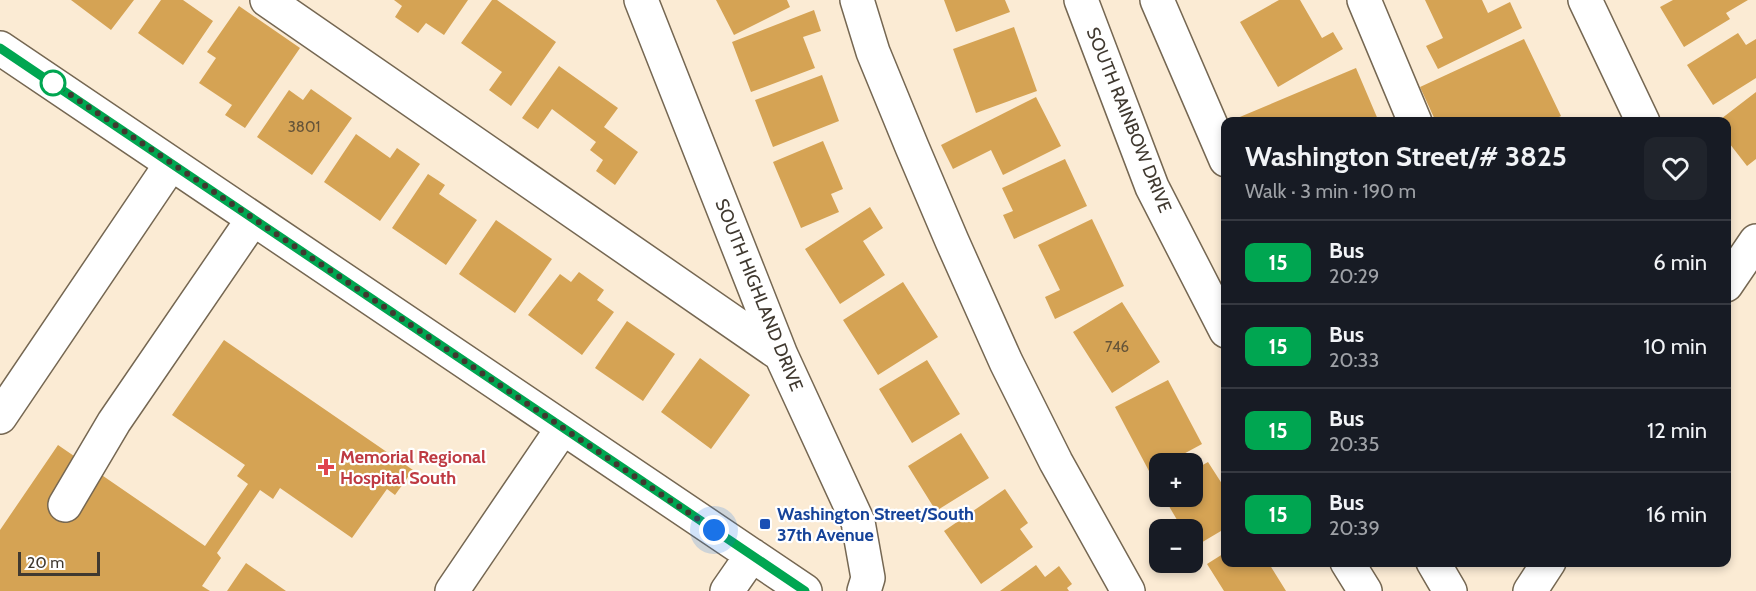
<!DOCTYPE html>
<meta charset="utf-8">
<style>
body{margin:0;font-family:Cabin,sans-serif;background:#20242c;color:#f1f3f6;height:100vh;display:flex;flex-direction:column;font-size:22px;white-space:nowrap}
*{box-sizing:border-box;margin:0}
p{font-size:20px;color:#9ea1a6}
.icon{flex:none;width:33px;height:33px;fill:none;stroke:currentColor;stroke-width:2;stroke-linecap:round;stroke-linejoin:round}
.map{position:relative;flex:1;overflow:hidden}
.sheet{position:absolute;left:1221px;top:117px;width:510px;height:450px;display:flex;flex-direction:column;background:#171b24;border-radius:12px;box-shadow:0 3px 9px #0003}
.sheet>*{flex:none}
.badge{padding:0 12px;border-radius:9px;font-size:21px;line-height:39px}
.tools{position:absolute;left:1149px;top:453px;display:grid;gap:12px}
.tools a{display:grid;place-items:center;width:54px;height:54px;border-radius:12px;background:#171b24;box-shadow:0 3px 9px #0003;font-size:30px}
.scale{position:absolute;left:18px;bottom:15px;width:82px;box-sizing:border-box;padding-left:6px;border:3px solid #403930;border-top:0;font-size:16px;line-height:21px;white-space:nowrap;color:#403930;-webkit-text-stroke:4px #fff;paint-order:stroke}
.you{position:absolute;width:30px;height:30px;margin:-15px;border:4px solid #fff;border-radius:50%;background:#1a73e8;box-shadow:0 0 0 9px #1a73e833}
.map>.badge{position:absolute;translate:-50% -50%;box-shadow:0 0 0 3px #fff}
.round{display:grid;place-items:center;flex:none;width:63px;height:63px;border-radius:12px;background:#20242c}
.overview{display:flex;align-items:center;justify-content:space-between;height:102px;padding:0 24px}
h1{font-size:28px;font-weight:700;line-height:45px}
ul{padding:0;list-style:none}
li{display:flex;align-items:center;gap:18px;height:84px;padding:0 24px;border-top:2px solid #363941}
li div{flex:1}
li b{display:block;font-size:22px}
li em{font-style:normal}
li .badge{min-width:66px;font-weight:700;text-align:center}
.map>svg:first-child{display:block}
.building{fill:#d5a354}
.lines{fill:none;stroke-linecap:round;stroke-linejoin:round}
.minor-casing{stroke:#756752;stroke-width:36}
.minor{stroke:#fff;stroke-width:33}
.line-casing{stroke:#fff;stroke-width:14}
.line{stroke:#00a651;stroke-width:9}
.walk{stroke:#403930;stroke-width:6;stroke-dasharray:0 10.8}
.stop-dot{fill:#fff;stroke:#00a651;stroke-width:3}
.health-dot{fill:#e0444e;stroke:#fff;stroke-width:2}
.transit-dot{fill:#1a4fb4;stroke:#fff;stroke-width:2}
.labels{text-anchor:middle;stroke-width:4.5;stroke-linejoin:round;paint-order:stroke}
.number-label{font-size:15px;fill:#655439}
.street-label{font-size:18px;fill:#403930;stroke:#fff}
.health-label{font-size:18px;font-weight:bold;fill:#be3a42;stroke:#fff;text-anchor:start}
.transit-label{font-size:18px;font-weight:bold;fill:#164399;stroke:#fff;text-anchor:start}
</style>
<div class="map">
<svg width="1756" height="591" viewBox="0 0 1756 591">
<rect width="100%" height="100%" fill="#fbebd4"/>
<!-- building -->
<path class="building" d="M71,0H134L111,30Z
M161,0H183L213,21L183,65L138,33Z
M394,0H468L444,35L426,23L418,33L395,17L402,6Z
M492,0H497L556,42L511,106L489,90L502,72L461,43Z
M716,0H787L790,7L734,35Z
M944,0H1005L1010,12L956,32Z
M1279,0H1300L1322,38L1333,32L1343,49L1278,87L1240,22Z
M1425,0H1482L1488,13L1510,2L1522,28L1438,69L1426,46L1443,38Z
M1673,0H1748L1726,13L1730,19L1684,47L1660,7Z
M239,6L300,48L245,128L225,115L232,105L199,83L216,58L207,52Z
M814,10L821,31L803,37L815,68L751,92L732,42Z
M1014,27L1037,91L976,113L953,49Z
M1738,33L1746,45L1756,39V78L1713,105L1687,65Z
M1524,39L1561,116L1549,122H1436L1420,87Z
M559,66L618,108L604,127L638,152L615,185L596,171L603,160L590,150L596,142L552,109L538,129L522,118Z
M1356,68L1379,122H1236L1235,119Z
M822,75L839,121L773,147L755,100Z
M311,89L352,118L312,175L257,137L289,90L303,100Z
M1756,92V159L1747,166L1726,139V122H1717Z
M1036,97L1061,146L1003,175L991,150L953,169L941,145Z
M356,134L390,158L397,148L420,164L380,221L324,182Z
M823,141L843,189L831,194L839,212L801,228L773,162Z
M1065,159L1087,206L1014,239L1003,215L1013,211L1002,188Z
M428,174L445,185L439,194L477,220L446,265L392,228Z
M870,207L883,228L863,241L885,275L840,304L805,249Z
M1092,219L1124,286L1055,319L1045,297L1060,290L1038,245Z
M496,220L552,259L515,313L459,274Z
M579,272L604,290L597,300L614,312L582,355L528,315L560,274L571,282Z
M903,282L938,337L878,375L843,320Z
M1122,302L1160,362L1112,393L1073,332Z
M627,321L675,354L643,401L595,368Z
M224,340L413,470L395,495L387,489L352,538L280,488L273,499L260,490L217,553L221,558L202,586L210,591H0V530L58,445L205,546L248,484L237,476L245,465L172,415Z
M700,358L750,395L711,449L661,412Z
M927,360L960,414L912,443L879,389Z
M1168,380L1202,444L1165,464H1160V466L1149,471L1115,407Z
M961,433L989,478L936,511L908,466Z
M1208,462L1226,490V528L1194,547L1192,545V530H1183L1163,496H1192V471Z
M1005,489L1028,523L1020,529L1033,547L981,584L944,531Z
M1226,552V562H1268L1286,591H1224L1207,564Z
M246,563L286,591H227Z
M1036,565L1045,577L1059,566L1072,584L1067,588L1069,591H1000Z"/>
<g class="lines">
<defs>
<path id="minor" d="M267,0L781,355
M641,0L781,355L858,522L868,578L864,591
M857,0L873,52L912,147L952,241L1006,362L1056,462L1128,591
M1081,0L1152,187L1226,331
M1157,0L1226,160
M1364,0L1415,122
M1585,0L1643,122
M0,48L805,591
M1726,285L1756,241
M0,417L171,164
M65,505L114,422L253,219
M1347,562L1365,591
M1433,562L1450,591
M452,591L562,429
M727,591L752,555
M1530,591L1549,562"/>
</defs>
<!-- minor casing -->
<use href="#minor" class="minor-casing"/>
<!-- minor -->
<use href="#minor" class="minor"/>
</g>
<g class="lines">
<defs>
<path id="line" d="M0,48L805,591"/>
</defs>
<!-- line casing -->
<use href="#line" class="line-casing"/>
<!-- line -->
<use href="#line" class="line"/>
<!-- walk -->
<path class="walk" d="M53,83L714,530"/>
</g>
<!-- markers -->
<circle class="stop-dot" cx="53" cy="83" r="12"/>
<path class="health-dot" d="M323 458h6v6h6v6h-6v6h-6v-6h-6v-6h6z"/>
<rect class="transit-dot" x="759" y="518" width="12" height="12" rx="3"/>
<g class="labels">
<!-- number labels -->
<g class="number-label">
<text x="304" y="132">3801</text>
<text x="1117" y="352">746</text>
</g>
<!-- street labels -->
<g class="street-label">
<text transform="translate(1129 120) rotate(68)" y="6">SOUTH RAINBOW DRIVE</text>
<text transform="translate(759 295) rotate(68)" y="6">SOUTH HIGHLAND DRIVE</text>
</g>
<!-- health labels -->
<g class="health-label">
<text x="340" y="463">Memorial Regional<tspan x="340" dy="21">Hospital South</tspan></text>
</g>
<!-- transit labels -->
<g class="transit-label">
<text x="777" y="520">Washington Street/South<tspan x="777" dy="21">37th Avenue</tspan></text>
</g>
</g>
</svg>
<div class="tools">
<a>+</a>
<a>−</a>
</div>
<div class="scale">20 m</div>
<div class="you" style="left:714px;top:530px"></div>
<section class="sheet">
<div class="overview"><div><h1>Washington Street/# 3825</h1><p>Walk · 3 min · 190 m</p></div><a class="round"><svg class="icon" aria-label="heart" viewBox="0 0 24 24"><path d="M12 20l-8-8c-3-5 5-10 8-4 3-6 11-1 8 4z"/></svg></a></div>
<ul>
<li><span class="badge" style="background:#00a651;color:#fff">15</span><div><b>Bus</b><p>20:29</p></div><em>6 min</em></li>
<li><span class="badge" style="background:#00a651;color:#fff">15</span><div><b>Bus</b><p>20:33</p></div><em>10 min</em></li>
<li><span class="badge" style="background:#00a651;color:#fff">15</span><div><b>Bus</b><p>20:35</p></div><em>12 min</em></li>
<li><span class="badge" style="background:#00a651;color:#fff">15</span><div><b>Bus</b><p>20:39</p></div><em>16 min</em></li>
</ul>
</section>
</div>
